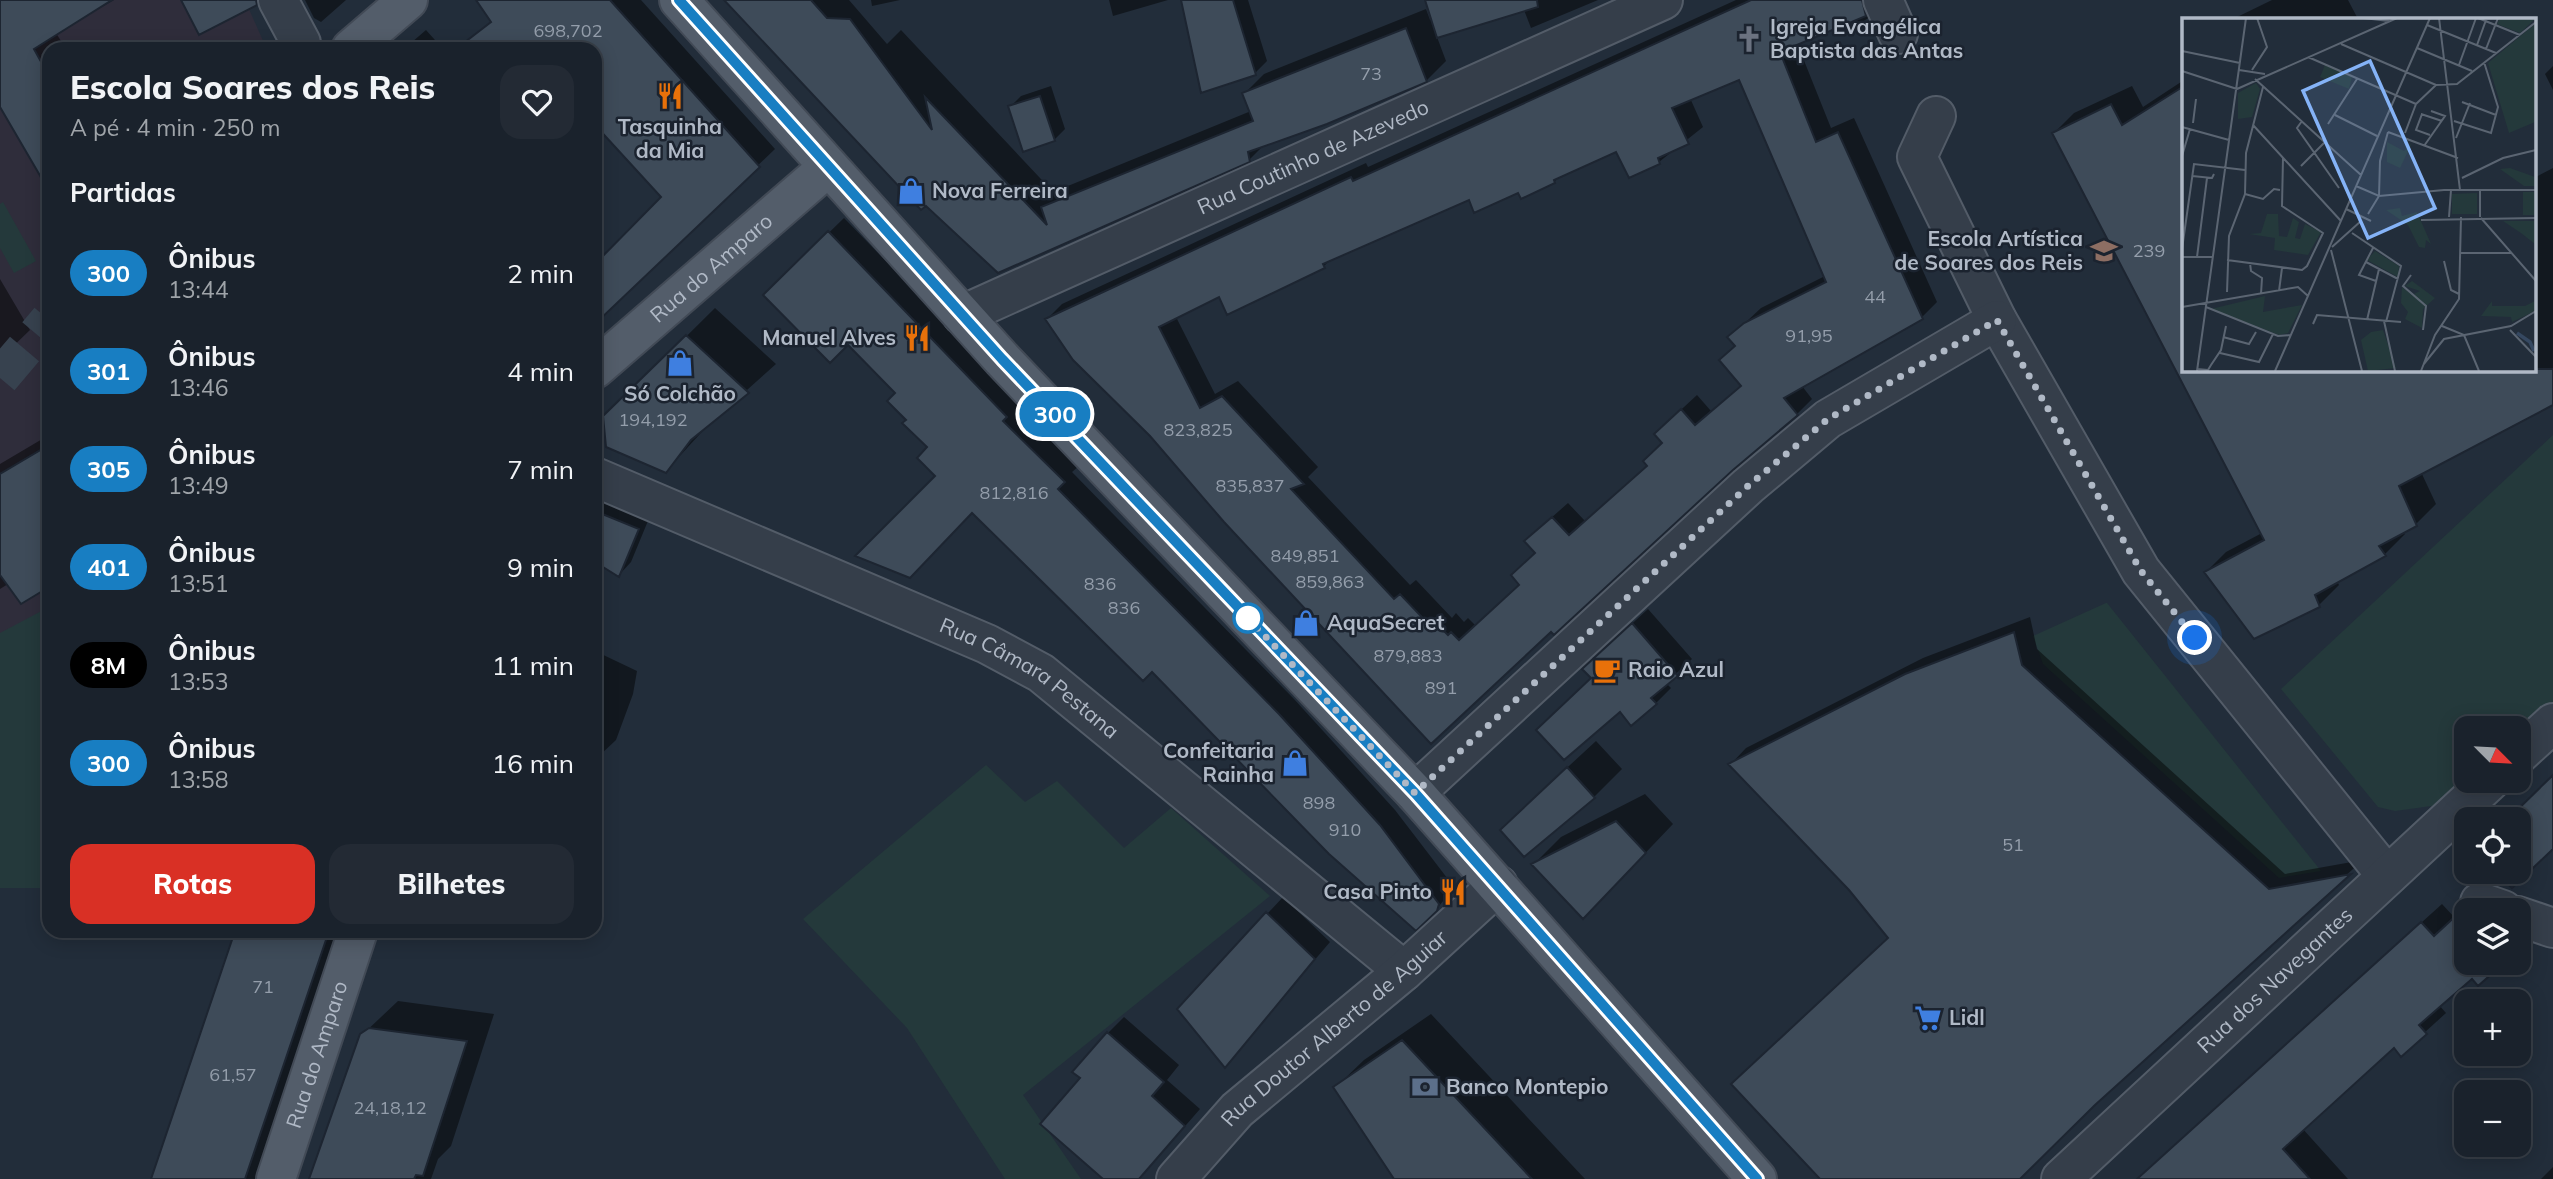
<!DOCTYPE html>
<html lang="pt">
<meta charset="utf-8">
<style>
body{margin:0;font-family:Mulish,sans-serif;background:#232a34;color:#f1f3f6;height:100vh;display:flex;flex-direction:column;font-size:26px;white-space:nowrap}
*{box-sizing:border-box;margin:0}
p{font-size:23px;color:#9fa4a9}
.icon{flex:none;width:38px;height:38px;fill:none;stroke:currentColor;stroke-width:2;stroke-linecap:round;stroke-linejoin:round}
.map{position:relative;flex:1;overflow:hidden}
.details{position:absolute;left:42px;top:42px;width:560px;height:896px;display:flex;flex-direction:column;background:#1a222c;border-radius:21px;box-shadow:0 4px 18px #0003,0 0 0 2px #383f48}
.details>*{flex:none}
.badge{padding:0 14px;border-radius:23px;font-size:24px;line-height:46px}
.needle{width:46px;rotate:114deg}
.fabs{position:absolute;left:2454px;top:716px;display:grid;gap:14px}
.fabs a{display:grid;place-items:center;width:77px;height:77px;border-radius:14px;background:#1a222c;box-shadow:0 4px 18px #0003,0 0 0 2px #383f48;font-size:35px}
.you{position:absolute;width:35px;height:35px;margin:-18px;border:5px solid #fff;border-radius:50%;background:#1a73e8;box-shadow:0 0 0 10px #1a73e833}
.map>.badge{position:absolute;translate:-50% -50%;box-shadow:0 0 0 4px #fff}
h2{padding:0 28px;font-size:26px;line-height:63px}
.round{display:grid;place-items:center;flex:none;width:74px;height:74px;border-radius:21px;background:#232a34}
.headline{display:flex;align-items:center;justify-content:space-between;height:119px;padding:0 28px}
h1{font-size:33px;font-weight:800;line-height:52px}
.button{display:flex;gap:14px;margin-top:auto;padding:14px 28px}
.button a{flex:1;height:80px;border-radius:21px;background:#d93025;color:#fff;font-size:28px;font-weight:800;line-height:80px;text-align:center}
.button a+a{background:#232a34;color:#f1f3f6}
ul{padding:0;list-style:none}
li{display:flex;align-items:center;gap:21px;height:98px;padding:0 28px}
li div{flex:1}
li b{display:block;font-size:26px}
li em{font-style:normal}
li .badge{min-width:77px;font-weight:700;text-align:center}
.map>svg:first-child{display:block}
.medical{fill:#2f2d3b}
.green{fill:#24393b}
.shadow{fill:#0007;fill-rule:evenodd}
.building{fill:#3e4b59;stroke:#1d2531;stroke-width:2;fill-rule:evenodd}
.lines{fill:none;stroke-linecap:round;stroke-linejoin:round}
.major-tunnel{stroke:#37424f;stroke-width:38;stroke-dasharray:38 19;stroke-linecap:butt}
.minor-casing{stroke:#535c68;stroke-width:42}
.major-casing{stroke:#424a56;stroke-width:42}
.minor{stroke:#353e4a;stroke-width:38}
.major{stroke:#535d6a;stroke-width:38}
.line-casing{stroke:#fff;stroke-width:16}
.line{stroke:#187ec2;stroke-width:10}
.walk{stroke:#b0b9c6;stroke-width:7;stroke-dasharray:0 12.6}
.stop-dot{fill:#fff;stroke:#187ec2;stroke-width:3.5}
.labels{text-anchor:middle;stroke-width:5;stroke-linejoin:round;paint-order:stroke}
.number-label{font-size:18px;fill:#949eab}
.poi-label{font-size:21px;font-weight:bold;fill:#b0b9c6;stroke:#1b232f;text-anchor:start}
.street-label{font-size:21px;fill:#b0b9c6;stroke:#1b232f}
.inset-river{fill:none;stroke:#354861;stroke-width:3.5}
.inset-road{fill:none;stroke:#5b6572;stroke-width:2}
.view{fill:#85b3f7;fill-opacity:0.15;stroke:#85b3f7;stroke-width:3.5}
.inset-edge{fill:none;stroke:#b0b9c6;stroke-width:3.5}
</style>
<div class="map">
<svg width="2553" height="1179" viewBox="0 0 2553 1179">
<rect width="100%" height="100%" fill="#222d3a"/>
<!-- medical -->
<path class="medical" d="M0,0H245L264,43L256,49H49V888H0Z"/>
<!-- green -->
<path class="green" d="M3,202L36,261L14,273L0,248V204Z
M2553,435V705L2518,737V728H2466V780L2446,804L2395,811L2378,807L2281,689Z
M2106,603H2107L2321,871L2279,878L2043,664L2033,636Z
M49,607V888H0V633Z
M986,765L1025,802L1057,781L1124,848L1171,808L1270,896L1023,1095L1081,1179H1005L907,1028L803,919Z"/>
<!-- shadow -->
<path class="shadow" d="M0,0H114L56,33L66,49H49V187L0,104Z
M305,0H346L321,22L314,18Z
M478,0H641L775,149L606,311L595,298V267L663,197L595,124V49H458L492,21Z
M727,0H849L887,44L901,30L1056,195L1063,188L1251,111L1244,94L1264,74L1426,9L1430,20L1433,19L1427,0H1598L1531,28L1524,10L1437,37L1446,61L1426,81L1265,144L1249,160L999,271Z
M871,0H900L872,6Z
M1109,0H1168L1113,16Z
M1182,0H1248L1267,61L1255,73L1203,91Z
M1736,0H1882L1883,4L1867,19L1858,24L1856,18L1797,43L1831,128L1854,118L1937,302L1922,317L1802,386L1812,399L1797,414L1552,630L1432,742L1174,461L1074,359L1047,319L1062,304L1366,163L1368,167ZM1739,78L1825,276L1761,308L1730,337L1736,345L1742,385L1711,411L1697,395L1671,419L1664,442L1648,465L1585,521L1568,503L1542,526L1537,552L1521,584L1476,626L1468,618L1464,622L1456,613L1452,618L1416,580L1410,585L1308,477L1318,467L1238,381L1215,394L1176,317L1220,295L1324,266L1332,258L1470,198L1519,191L1554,182L1562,174L1617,149L1659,162L1703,127L1690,98Z
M2272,0H2348L2358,19H2233Z
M426,30L443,49H404Z
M2553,66V90L2545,74Z
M2184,80V369H2534V178L2553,168V387L2421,472L2436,504L2416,524L2403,531L2405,534L2385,554L2337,581L2339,585L2319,605L2206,572L2226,552L2262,533L2054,133L2074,113L2132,86L2143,107Z
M1051,86L1065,129L1054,140L1010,107L1021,96Z
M844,218L1021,400L1017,405L1079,466L1072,472L1294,699L1395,810L1454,887L1436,910L937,476L929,447L908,420L897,393L848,343L765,295Z
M0,279L30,330L0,359Z
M715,308L776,364L709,424L666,471L605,417Z
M49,435V585L8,584L0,589V464Z
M595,496L650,516L631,562L619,575L595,559Z
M1648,609L1692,659L1666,683L1671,688L1656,703L1593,678L1600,653Z
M2030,617L2037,649L2285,874L2363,860L2093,1104L2018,1179H1823L1890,937L1851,889L1731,764L1746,748L1923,658Z
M595,651L637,671L633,694L616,740L599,756L595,754Z
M1596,741L1622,769L1594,797L1525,854L1530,802Z
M1645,794L1673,824L1611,889L1534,864L1561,837Z
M2482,893L2466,910V962L2439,1005L2446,1013L2401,1054L2394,1046L2302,1128L2348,1179H2137L2442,904L2455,918Z
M1283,897L1330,942L1225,1065L1179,1009Z
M2518,926L2528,937L2518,947Z
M237,931H341L257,1179H153Z
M398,1001L494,1014L451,1146L438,1159L431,1179H311L362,1035Z
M1431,1014L1585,1179H1396L1336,1087L1364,1060Z
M1124,1017L1179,1065L1167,1080L1200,1109L1139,1179H1105L1108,1033Z
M2553,1167V1179H2541Z"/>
<!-- building -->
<path class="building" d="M0,0H112L34,49L49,76V191L0,107Z
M181,0H256L257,5L199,35Z
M476,0H610L760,167L595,324V264L661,197L595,125V49H456L491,22Z
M724,0H811L827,18L850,19L932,130L925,97L1047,225L1041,207L1253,121L1242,93L1406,28L1427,82L1327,124L1248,152L1250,162L998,273L926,206L921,210Z
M1181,0H1233L1256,75L1201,93Z
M1425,0H1537L1538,7L1437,38Z
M1751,0H1862L1866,16L1780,52L1816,142L1838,132L1923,319L1784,398L1798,415L1733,470L1554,635L1551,632L1431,744L1224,522L1150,436L1073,360L1045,319L1351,177L1353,181ZM1739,80L1826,282L1744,323L1727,337L1735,346L1719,360L1741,386L1695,425L1681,409L1654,434L1662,443L1643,461L1647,466L1569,535L1552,517L1524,541L1535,553L1511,575L1519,585L1459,640L1451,632L1448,635L1440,627L1435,631L1400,594L1394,599L1291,489L1304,484L1222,396L1200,408L1159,327L1219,297L1227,315L1325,268L1323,264L1469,200L1474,213L1518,193L1521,199L1555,183L1554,180L1616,152L1629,178L1660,164L1658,158L1689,144L1672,108Z
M2184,86V369H2553V405L2399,486L2417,526L2379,546L2386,556L2315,595L2320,607L2254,639L2204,572L2264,540L2052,133L2111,104L2122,125Z
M1040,96L1055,141L1023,152L1008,106Z
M828,231L1007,417L1003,421L1065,482L1058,489L1279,714L1380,825L1439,904L1437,911L1416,931L1329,854L1152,672L1143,681L972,513L910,578L855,556L935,476L917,458L927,447L902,423L906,420L887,401L895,393L848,345L830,363L763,295Z
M686,335L749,393L691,440L666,473L606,447L603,416Z
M49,445V587L21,604L0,575V474Z
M595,511L639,529L619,577L595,562Z
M1632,623L1678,676L1651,698L1657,704L1631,726L1620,712L1564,760L1536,730L1591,678L1582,669Z
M2014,632L2022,665L2269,889L2351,874L2095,1105L2020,1179H1820L1731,1084L1888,938L1849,890L1728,764L1905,674Z
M1567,767L1595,798L1524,857L1500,830Z
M2553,775V849L2512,888L2496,872H2518V819H2508Z
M1616,821L1646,853L1583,919L1531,864Z
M2461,911L2466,918V962H2505L2478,986L2472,979L2419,1025L2427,1034L2401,1057L2394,1048L2283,1149L2310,1179H2137L2421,922L2434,936Z
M1266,912L1315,959L1225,1068L1177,1009Z
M235,931H329L245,1179H151Z
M369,1028L467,1041L423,1176L416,1175L414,1179H309L360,1034Z
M1107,1032L1164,1082L1152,1096L1185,1126L1139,1179H1103L1040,1124L1080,1078L1072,1072Z
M1402,1040L1532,1179H1394L1333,1087Z"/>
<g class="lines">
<!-- major-tunnel -->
<path class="major-tunnel" d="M0,378L49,320"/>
<defs>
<g id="minor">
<path d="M278,0L301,43"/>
<path d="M1883,0L1898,34"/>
<path d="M1936,116L1917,157L1997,320L2141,571L2387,876"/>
<path id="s1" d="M962,315L1663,0"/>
<path id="s2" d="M595,477L987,644L1041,673L1404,971"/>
<path d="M2518,755L2553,723"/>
<path d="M1415,793L1748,486L1828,419L1997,320"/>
<path d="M2480,902L2503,910"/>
<path d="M2518,916L2553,928"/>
<path id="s3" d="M1176,1179L1237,1110L1404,971L1498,885"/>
<path id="s4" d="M2061,1179L2491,780"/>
</g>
<g id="major">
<path d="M679,0L1002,359L1415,793L1757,1179"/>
<path d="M351,49L408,0"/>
<path id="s5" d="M595,369L827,168"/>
<path id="s6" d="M276,1179L358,931"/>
</g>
</defs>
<!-- minor casing -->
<use href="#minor" class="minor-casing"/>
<!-- major casing -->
<use href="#major" class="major-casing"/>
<!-- minor -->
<use href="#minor" class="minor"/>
<!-- major -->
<use href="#major" class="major"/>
</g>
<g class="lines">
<defs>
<path id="line" d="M679,0L1002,359L1415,793L1757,1179"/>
</defs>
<!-- line casing -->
<use href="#line" class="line-casing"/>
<!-- line -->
<use href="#line" class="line"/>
<!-- walk -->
<path class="walk" d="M1248,618L1244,614L1415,793L1748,486L1828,419L1997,320L2141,571L2195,638"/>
</g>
<!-- icons -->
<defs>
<symbol id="church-bare" viewBox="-9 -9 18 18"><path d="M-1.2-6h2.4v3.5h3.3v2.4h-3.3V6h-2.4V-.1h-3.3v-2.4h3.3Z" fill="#6b7280" stroke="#1b232f" stroke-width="2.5" paint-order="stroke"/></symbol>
<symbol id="restaurant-bare" viewBox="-9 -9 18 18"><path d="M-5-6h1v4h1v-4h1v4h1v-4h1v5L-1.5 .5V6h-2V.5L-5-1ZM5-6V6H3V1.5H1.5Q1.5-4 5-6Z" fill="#e8710a" stroke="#1b232f" stroke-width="2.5" paint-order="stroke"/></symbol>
<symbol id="shop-bare" viewBox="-9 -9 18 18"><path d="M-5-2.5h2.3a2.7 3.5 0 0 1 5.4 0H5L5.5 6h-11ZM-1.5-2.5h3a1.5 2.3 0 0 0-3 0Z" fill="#3f7fe0" stroke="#1b232f" stroke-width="2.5" paint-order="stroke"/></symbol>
<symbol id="school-bare" viewBox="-9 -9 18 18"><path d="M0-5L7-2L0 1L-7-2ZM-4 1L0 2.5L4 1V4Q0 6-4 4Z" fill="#8d6e63" stroke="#1b232f" stroke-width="2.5" paint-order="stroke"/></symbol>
<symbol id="cafe-bare" viewBox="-9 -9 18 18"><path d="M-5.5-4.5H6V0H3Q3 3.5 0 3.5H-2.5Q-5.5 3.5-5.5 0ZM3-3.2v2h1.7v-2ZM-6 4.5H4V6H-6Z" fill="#e8710a" stroke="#1b232f" stroke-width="2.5" paint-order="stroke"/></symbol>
<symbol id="supermarket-bare" viewBox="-9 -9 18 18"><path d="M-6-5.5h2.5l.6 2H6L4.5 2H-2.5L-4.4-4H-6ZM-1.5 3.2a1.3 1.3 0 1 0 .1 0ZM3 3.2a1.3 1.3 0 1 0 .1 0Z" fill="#3f7fe0" stroke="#1b232f" stroke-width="2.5" paint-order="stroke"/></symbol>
<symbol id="bank-bare" viewBox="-9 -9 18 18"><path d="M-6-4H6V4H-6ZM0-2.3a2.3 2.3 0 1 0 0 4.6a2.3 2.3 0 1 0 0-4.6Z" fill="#5c6f8a" stroke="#1b232f" stroke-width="2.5" paint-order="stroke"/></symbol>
</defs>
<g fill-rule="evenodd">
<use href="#church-bare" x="1730" y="20" width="38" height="38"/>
<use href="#restaurant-bare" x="651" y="77" width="38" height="38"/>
<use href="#shop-bare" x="892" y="172" width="38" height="38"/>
<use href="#school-bare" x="2085" y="232" width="38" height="38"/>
<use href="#restaurant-bare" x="898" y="319" width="38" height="38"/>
<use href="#shop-bare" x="661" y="344" width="38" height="38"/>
<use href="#shop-bare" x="1287" y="604" width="38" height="38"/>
<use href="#cafe-bare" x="1588" y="651" width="38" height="38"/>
<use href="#shop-bare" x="1276" y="744" width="38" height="38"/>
<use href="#restaurant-bare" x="1434" y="873" width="38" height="38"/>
<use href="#supermarket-bare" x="1909" y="999" width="38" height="38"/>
<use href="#bank-bare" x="1406" y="1068" width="38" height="38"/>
</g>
<!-- markers -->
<circle class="stop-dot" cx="1248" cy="618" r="14"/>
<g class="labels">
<!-- number labels -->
<g class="number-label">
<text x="568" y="37">698,702</text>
<text x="1371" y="80">73</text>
<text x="2149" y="257">239</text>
<text x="1875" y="303">44</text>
<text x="1809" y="342">91,95</text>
<text x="653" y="426">194,192</text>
<text x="1198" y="436">823,825</text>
<text x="1250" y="492">835,837</text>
<text x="1014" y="499">812,816</text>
<text x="1305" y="562">849,851</text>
<text x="1330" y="588">859,863</text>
<text x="1100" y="590">836</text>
<text x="1124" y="614">836</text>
<text x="1408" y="662">879,883</text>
<text x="1441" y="694">891</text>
<text x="1319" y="809">898</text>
<text x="1345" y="836">910</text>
<text x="2013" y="851">51</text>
<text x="263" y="993">71</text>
<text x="233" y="1081">61,57</text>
<text x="390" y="1114">24,18,12</text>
</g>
<!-- poi labels -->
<g class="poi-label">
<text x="1770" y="34">Igreja Evangélica<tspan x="1770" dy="24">Baptista das Antas</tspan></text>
<text x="670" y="134" text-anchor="middle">Tasquinha<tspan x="670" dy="24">da Mia</tspan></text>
<text x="932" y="198">Nova Ferreira</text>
<text x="2083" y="246" text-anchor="end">Escola Artística<tspan x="2083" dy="24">de Soares dos Reis</tspan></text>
<text x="896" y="345" text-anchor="end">Manuel Alves</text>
<text x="680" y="401" text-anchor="middle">Só Colchão</text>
<text x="1327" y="630">AquaSecret</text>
<text x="1628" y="677">Raio Azul</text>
<text x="1274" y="758" text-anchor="end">Confeitaria<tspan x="1274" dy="24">Rainha</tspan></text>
<text x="1432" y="899" text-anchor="end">Casa Pinto</text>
<text x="1949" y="1025">Lidl</text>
<text x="1446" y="1094">Banco Montepio</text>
</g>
<!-- street labels -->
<g class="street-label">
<text dy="7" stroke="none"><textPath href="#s1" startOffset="385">Rua Coutinho de Azevedo</textPath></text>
<text dy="7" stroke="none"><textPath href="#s5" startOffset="154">Rua do Amparo</textPath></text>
<text dy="7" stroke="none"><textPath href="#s2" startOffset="480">Rua Câmara Pestana</textPath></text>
<text dy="7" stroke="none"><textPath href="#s4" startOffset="292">Rua dos Navegantes</textPath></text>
<text dy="7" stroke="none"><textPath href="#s3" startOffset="219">Rua Doutor Alberto de Aguiar</textPath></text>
<text dy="7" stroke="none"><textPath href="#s6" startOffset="131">Rua do Amparo</textPath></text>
</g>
</g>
<!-- overview -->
<g transform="translate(2182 18)">
<rect width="354" height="354" fill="#222d3a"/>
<path d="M318,0H353V1L338,15L315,6ZM353,6V104L327,115L306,45ZM143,47L170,59L167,71L138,59ZM74,65L78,71L70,99L56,101V75ZM205,124L222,133L230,125L218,150L205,144ZM328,150L353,159V168H342L318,151ZM341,174H353V197H341ZM295,175V196H270V176ZM218,190L220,198L235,194L249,226L244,222L243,230L237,229L226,207L204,192ZM85,196H96L97,218L105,219L111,200L117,204L113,220L118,221L123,206L139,214L126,237L92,232L93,220L67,216L79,215ZM321,203H353V226L339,215ZM193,233L217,248L216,259L185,242ZM230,263L253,280L241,291L240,310L223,301L226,294L219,285L220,269L237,282L232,276L238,273L223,268ZM83,278L81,294L120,287L106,315L97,317L29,291ZM310,283V288H343L353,283V293L330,304L329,299L299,298ZM201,312L214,350L186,353L179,322L189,314Z" fill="#24393b"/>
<path class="inset-river" d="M335,315L348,324L352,333"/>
<path class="inset-road" d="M181,0L207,3M257,0L278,172M296,0L338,17M245,7L314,35M159,26L254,67M295,27L304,2M235,30L290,53M304,31L316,0M0,33L58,45M126,39L234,86M277,47L294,0M57,52L83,56M70,52L85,29L75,0M0,53L55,71M73,61L179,157M55,71L215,0M280,84L314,97M234,86L254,67L275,66L354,4M239,96L260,103M240,96L234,112L248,117M153,97L195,118M120,103L115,110L157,170M272,103L309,115L316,89L302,44M11,105L14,81M146,106L175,61M71,107L159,203M0,109L47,122M206,114L276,140M223,115L234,86M274,120L288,85M242,128L263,98L249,93M0,138L8,111M119,148L143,124M10,158L30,160L32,156M280,160L321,140L354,132M174,168L197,178L262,172H354M298,172V199M63,176L81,181L92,171L98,172M164,191L189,203M186,196L197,178L198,143L206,114M267,199L269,172M299,200L354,263M239,202L354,200M170,215L219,248L204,304M150,229L179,203M191,230L177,257L194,263M0,231L12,146L63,152M149,232L180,353M278,235H329M0,239H31M15,239L25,160M45,242L120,252L125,248L141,215L100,188L101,140M262,243L269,272L277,276M184,244L216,261M68,245L69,253L80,260L79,276M229,257L221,268L244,288L241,312M97,273L100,250M45,274L47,218L63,176L64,135L81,69M0,289L116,269L126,278M24,289L96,318L109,317M185,302L197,251M202,303L213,353M131,306L135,297L219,304M260,308L282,317L297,353M328,312L354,339M41,319L67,326L74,314M38,335L77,344L91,316M241,347L262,321L329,308L354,293M15,351L26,352L29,347L39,332L44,308M15,353L64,0M93,353L248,0M239,353L253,317L277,281L279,199"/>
<path class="view" d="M188,43L253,190L186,220L121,73Z"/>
<rect width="354" height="354" class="inset-edge"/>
</g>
</svg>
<div class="fabs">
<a><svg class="needle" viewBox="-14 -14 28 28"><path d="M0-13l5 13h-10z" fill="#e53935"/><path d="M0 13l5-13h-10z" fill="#9fa4a9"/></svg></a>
<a><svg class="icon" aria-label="locate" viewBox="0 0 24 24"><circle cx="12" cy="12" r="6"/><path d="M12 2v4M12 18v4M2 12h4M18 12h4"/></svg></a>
<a><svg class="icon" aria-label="layers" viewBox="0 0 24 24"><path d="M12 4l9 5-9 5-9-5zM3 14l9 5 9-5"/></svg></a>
<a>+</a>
<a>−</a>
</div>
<div class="you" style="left:2195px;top:638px"></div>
<b class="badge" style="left:1055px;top:414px;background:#187ec2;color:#fff">300</b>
<section class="details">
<div class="headline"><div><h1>Escola Soares dos Reis</h1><p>A pé · 4 min · 250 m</p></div><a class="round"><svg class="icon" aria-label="heart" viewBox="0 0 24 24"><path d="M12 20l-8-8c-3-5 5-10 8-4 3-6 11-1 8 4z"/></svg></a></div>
<h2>Partidas</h2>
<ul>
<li><span class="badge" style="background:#187ec2;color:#fff">300</span><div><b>Ônibus</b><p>13:44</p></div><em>2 min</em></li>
<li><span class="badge" style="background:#187ec2;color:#fff">301</span><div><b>Ônibus</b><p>13:46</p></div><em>4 min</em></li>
<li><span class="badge" style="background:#187ec2;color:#fff">305</span><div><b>Ônibus</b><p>13:49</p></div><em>7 min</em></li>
<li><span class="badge" style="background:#187ec2;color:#fff">401</span><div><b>Ônibus</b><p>13:51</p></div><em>9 min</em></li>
<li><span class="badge" style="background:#000;color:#fff">8M</span><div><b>Ônibus</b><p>13:53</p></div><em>11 min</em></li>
<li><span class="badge" style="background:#187ec2;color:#fff">300</span><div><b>Ônibus</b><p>13:58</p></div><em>16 min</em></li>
</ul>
<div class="button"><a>Rotas</a><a>Bilhetes</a></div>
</section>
</div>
